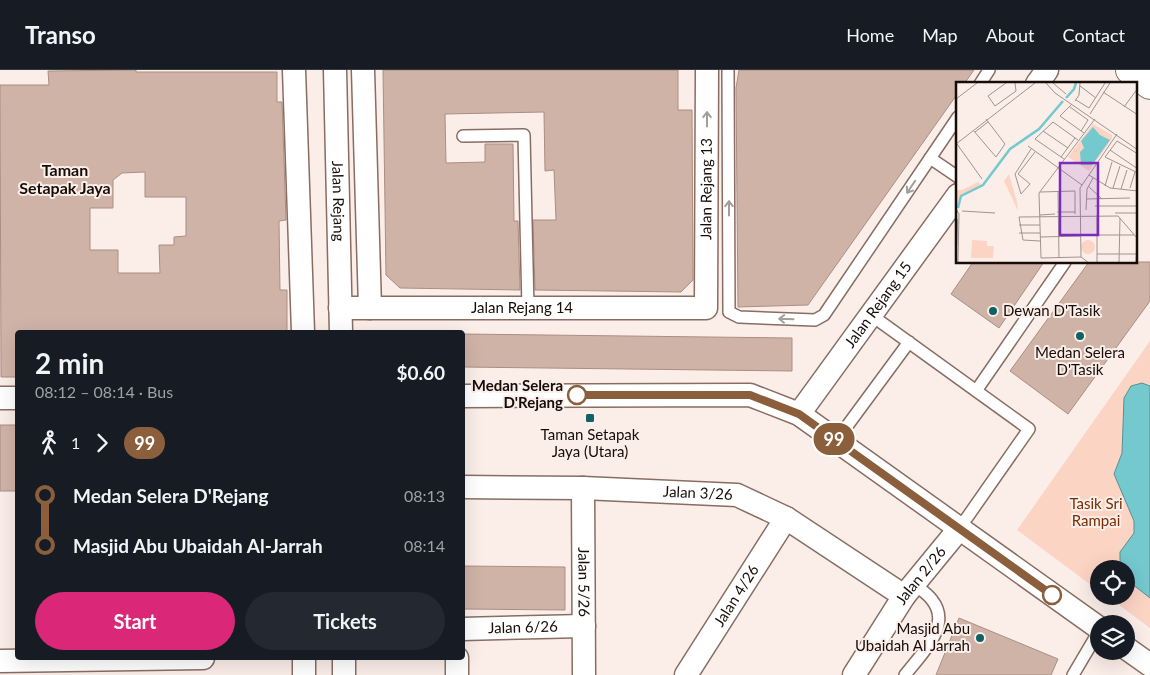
<!DOCTYPE html>
<meta charset="utf-8">
<style>
body{margin:0;font-family:Lato,sans-serif;background:#242831;color:#f1f3f6;height:100vh;display:flex;flex-direction:column;font-size:19px;white-space:nowrap}
*{box-sizing:border-box;margin:0}
p{font-size:16px;color:#9ea1a6}
.icon{flex:none;width:28px;height:28px;fill:none;stroke:currentColor;stroke-width:2;stroke-linecap:round;stroke-linejoin:round}
.map{position:relative;flex:1;overflow:hidden}
.drawer{position:absolute;left:15px;top:260px;width:450px;height:330px;display:flex;flex-direction:column;background:#171b24;border-radius:5px;box-shadow:0 5px 20px #0002}
.drawer>*{flex:none}
.badge{padding:0 10px;border-radius:16px;font-size:18px;line-height:32px}
.controls{position:absolute;left:1090px;top:490px;display:grid;gap:10px}
.controls a{display:grid;place-items:center;width:45px;height:45px;border-radius:50%;background:#171b24;box-shadow:0 5px 20px #0002;font-size:25px}
.map>.badge{position:absolute;translate:-50% -50%;box-shadow:0 0 0 2px #fff}
.legs{display:flex;align-items:center;gap:8px;height:55px;padding:0 20px;font-size:16px}
.legs p{margin-inline-start:auto}
.summary{display:flex;align-items:center;justify-content:space-between;height:85px;padding:0 20px}
h1{font-size:28px;font-weight:700;line-height:38px}
.action{display:flex;gap:10px;margin-top:auto;padding:10px 20px}
.action a{flex:1;height:58px;border-radius:30px;background:#db2777;color:#fff;font-size:20px;font-weight:700;line-height:58px;text-align:center}
.action a+a{background:#242831;color:#f1f3f6}
ul{padding:0 20px;list-style:none}
li{display:flex;align-items:center;gap:18px;height:50px;font-size:19px}
li i{display:grid;place-items:center;width:8px;height:100%;margin:0 6px;background:currentColor}
li i::after{content:'';width:12px;height:12px;margin:-6px;border:4px solid;border-radius:50%;background:#171b24}
li p{margin-inline-start:auto}
li:first-child i{background:linear-gradient(#0000 50%,currentColor 0)}
li:last-child i{background:linear-gradient(currentColor 50%,#0000 0)}
header{display:flex;align-items:center;gap:30px;box-sizing:border-box;height:70px;padding:0 25px;background:#171b24;border-bottom:1px solid #363941}
header strong{font-size:24px}
nav{display:flex;gap:28px;margin-inline-start:auto;font-size:18px}
.map>svg:first-child{display:block}
.green{fill:#fcd4c4}
.water{fill:#74c9cf;stroke:#589093}
.building{fill:#d0b3a7;stroke:#aa8e83;fill-rule:evenodd}
.lines{fill:none;stroke-linecap:round;stroke-linejoin:round}
.service-casing{stroke:#886d62;stroke-width:14}
.minor-casing{stroke:#886d62;stroke-width:25}
.tertiary-casing{stroke:#886d62;stroke-width:30}
.service{stroke:#fff;stroke-width:11}
.minor{stroke:#fff;stroke-width:22}
.tertiary{stroke:#fff;stroke-width:28}
.oneway{stroke:#a29e9c}
.line-1-casing{stroke:#fff;stroke-width:11}
.line-1{stroke:#8b5e3c;stroke-width:8}
.poi-dot{fill:#106166;stroke:#fbeee9;stroke-width:2}
.stop-1-dot{fill:#fff;stroke:#8b5e3c;stroke-width:2.5}
.labels{text-anchor:middle;stroke-width:4;stroke-linejoin:round;paint-order:stroke}
.street-label{font-size:15px;fill:#160c08;stroke:#fbeee9}
.poi-label{font-size:15px;fill:#160c08;stroke:#fbeee9}
.stop-label{font-size:15px;font-weight:bold;fill:#160c08;stroke:#fbeee9;text-anchor:end}
.park-label{font-size:15px;fill:#782e06;stroke:#fbeee9}
.neighbourhood-label{font-size:16px;font-weight:bold;fill:#160c08;stroke:#fbeee9}
.inset-river{fill:none;stroke:#74c9cf;stroke-width:2.5}
.inset-road{fill:none;stroke:#9f948f;stroke-width:1}
.view{fill:#7b2cbf;fill-opacity:0.15;stroke:#7b2cbf;stroke-width:2.5}
.inset-edge{fill:none;stroke:#160c08;stroke-width:2.5}
</style>
<header>
<strong>Transo</strong>
<nav><a>Home</a><a>Map</a><a>About</a><a>Contact</a></nav>
</header>
<div class="map">
<svg width="1150" height="605" viewBox="0 0 1150 605">
<rect width="100%" height="100%" fill="#fbeee9"/>
<!-- green -->
<path class="green" d="M1150,271V558L1107,526H1126V499H1099V521L1017,460Z"/>
<!-- water -->
<path class="water" d="M1142,313L1150,316V528L1127,510L1126,499L1120,498V482L1134,463V451L1114,404L1122,383L1124,328L1131,316Z"/>
<!-- building -->
<path class="building" d="M136,0V2H277V32H282L286,150L279,151L280,220H287V262H18V307H1L0,15H49L48,1ZM145,102V127H186V166L174,167V175H159L160,203H118V180H90V138H113V110L122,103Z
M383,0H678V40H692L693,210L681,222L535,220L533,150H556L554,100L545,101L544,42L445,44L446,93L485,92V74H513L514,151H518L520,220L400,218L386,205Z
M739,0H974L964,14H958V23L808,235L738,237L736,18Z
M973,192H1044L999,258L951,224Z
M1089,192H1150V231L1068,344L1010,301Z
M462,264L792,268V301L462,297Z
M0,355H17V421H0Z
M462,496L565,497V540L462,539Z
M959,548L1058,589L1051,605H936Z"/>
<g class="lines">
<defs>
<path id="service" d="M728,0L729,242L739,247L815,250L824,245L958,47
M980,14L989,0
M463,66L524,65L528,238
M930,88L958,107
M871,245L1029,359L959,459
M976,321L1065,192
M836,371L909,272
M905,605C920,585 953,556 932,530C928,524 920,519 914,514
M1073,605L1099,561"/>
<g id="minor">
<path d="M294,0L303,262"/>
<path id="s1" d="M335,0L341,262"/>
<path d="M363,0L370,238"/>
<path d="M1037,14L1047,0"/>
<path id="s2" d="M340,238H706L707,0"/>
<path d="M462,326L750,325L799,344L1099,558"/>
<path d="M0,328H18"/>
<path id="s3" d="M799,344L958,125"/>
<path id="s4" d="M462,417L583,418L737,425L786,448L904,526"/>
<path id="s5" d="M583,418L584,605"/>
<path id="s6" d="M462,559L584,556"/>
<path d="M1126,578L1150,595"/>
<path d="M304,588V605"/>
<path d="M344,588V605"/>
<path d="M457,588V605"/>
<path d="M0,591L203,588"/>
<path id="s7" d="M686,605L786,448"/>
<path id="s8" d="M854,605L904,526L959,459"/>
</g>
<path id="tertiary" d="M1130,0L1150,15"/>
</defs>
<!-- service casing -->
<use href="#service" class="service-casing"/>
<!-- minor casing -->
<use href="#minor" class="minor-casing"/>
<!-- tertiary casing -->
<use href="#tertiary" class="tertiary-casing"/>
<!-- service -->
<use href="#service" class="service"/>
<!-- minor -->
<use href="#minor" class="minor"/>
<!-- tertiary -->
<use href="#tertiary" class="tertiary"/>
</g>
<!-- one-way arrows -->
<defs><path id="oneway-shaft" d="M-6 0H5M1.5-3L5.5 0L1.5 3" fill="none" stroke-width="1.6" stroke-linecap="round" stroke-linejoin="round" transform="scale(1.25)"/></defs>
<g class="oneway">
<use href="#oneway-shaft" transform="translate(707 49) rotate(-90)"/>
<use href="#oneway-shaft" transform="translate(911 117) rotate(124)"/>
<use href="#oneway-shaft" transform="translate(729 138) rotate(-90)"/>
<use href="#oneway-shaft" transform="translate(786 249) rotate(-178)"/>
</g>
<g class="lines">
<defs>
<path id="line-1" d="M577,325H750L799,344L1052,525"/>
</defs>
<!-- line-1 casing -->
<use href="#line-1" class="line-1-casing"/>
<!-- line-1 -->
<use href="#line-1" class="line-1"/>
</g>
<!-- markers -->
<g class="poi-dot">
<circle cx="993" cy="241" r="5"/>
<circle cx="1080" cy="266" r="5"/>
<rect x="585" y="343" width="10" height="10" rx="2.5"/>
<circle cx="980" cy="568" r="5"/>
</g>
<g class="stop-1-dot">
<circle cx="577" cy="325" r="9"/>
<circle cx="1052" cy="525" r="9"/>
</g>
<g class="labels">
<!-- street labels -->
<g class="street-label">
<text dy="5" stroke="none"><textPath href="#s2" startOffset="485">Jalan Rejang 13</textPath></text>
<text dy="5" stroke="none"><textPath href="#s1" startOffset="131">Jalan Rejang</textPath></text>
<text dy="5" stroke="none"><textPath href="#s3" startOffset="135">Jalan Rejang 15</textPath></text>
<text dy="5" stroke="none"><textPath href="#s2" startOffset="182">Jalan Rejang 14</textPath></text>
<text dy="5" stroke="none"><textPath href="#s4" startOffset="236">Jalan 3/26</textPath></text>
<text dy="5" stroke="none"><textPath href="#s8" startOffset="120">Jalan 2/26</textPath></text>
<text dy="5" stroke="none"><textPath href="#s5" startOffset="94">Jalan 5/26</textPath></text>
<text dy="5" stroke="none"><textPath href="#s7" startOffset="94">Jalan 4/26</textPath></text>
<text dy="5" stroke="none"><textPath href="#s6" startOffset="61">Jalan 6/26</textPath></text>
</g>
<!-- poi labels -->
<g class="poi-label">
<text x="1003" y="246" text-anchor="start">Dewan D'Tasik</text>
<text x="1080" y="288">Medan Selera<tspan x="1080" dy="17">D'Tasik</tspan></text>
<text x="590" y="370">Taman Setapak<tspan x="590" dy="17">Jaya (Utara)</tspan></text>
<text x="970" y="564" text-anchor="end">Masjid Abu<tspan x="970" dy="17">Ubaidah Al Jarrah</tspan></text>
</g>
<!-- stop labels -->
<g class="stop-label">
<text x="563" y="321">Medan Selera<tspan x="563" dy="17">D'Rejang</tspan></text>
</g>
<!-- park labels -->
<g class="park-label">
<text x="1096" y="439">Tasik Sri<tspan x="1096" dy="17">Rampai</tspan></text>
</g>
<!-- neighbourhood labels -->
<g class="neighbourhood-label">
<text x="65" y="106">Taman<tspan x="65" dy="18">Setapak Jaya</tspan></text>
</g>
</g>
<!-- overview -->
<g transform="translate(956 12)">
<rect width="181" height="181" fill="#fbeee9"/>
<path d="M137,42L156,53V57L133,89L112,75ZM53,92L61,120L62,129L48,99ZM22,100L25,103L5,114L1,123L0,108H6ZM125 165a7 7 0 1 1 14 0a7 7 0 1 1-14 0ZM16,158L31,159V164H38L37,176H15Z" fill="#fcd4c4"/>
<path d="M137,45L144,53L154,58L136,83H125L124,70L128,66L125,59Z" fill="#74c9cf"/>
<path class="inset-river" d="M110,16L118,7L120,1M2,126L5,114L27,103L54,67L83,47L107,19M0,163L1,137"/>
<path class="inset-road" d="M50,1L32,14L39,24L60,9L59,1M90,1L99,11L182,68M97,1L110,12M124,4L140,16M147,10L182,33M0,17L21,1M120,18L133,26L149,1M119,19L123,13L124,1M116,22L104,34L128,51M114,25L132,38L125,49M168,25L182,6M134,32L154,1M17,48L40,75L49,62L30,37M87,49L112,66M19,50L32,40M0,62L79,1M1,62L26,97M72,64L126,103M75,67L59,92L65,112L74,102L62,92L79,70M154,68L182,87M105,75L119,56M149,75L161,59L182,72M149,75L182,91M108,77L79,57L97,40L122,58M133,93L154,106L182,109M132,104L146,117M149,104L156,80M157,106L164,84M174,106L179,90M165,107L171,88M102,109L103,176M84,110L119,109V132M130,117L174,116M139,124H182M0,127L3,132L2,181M130,128L131,107L137,96M6,129L39,131M101,130H119M159,131H182M84,133L99,132M141,133V181M63,143H84M63,151H84M132,153H178M84,155L125,154M84,159L67,158L63,135L162,134L181,156L180,181M141,172H180M125,175L124,106L161,52M85,176L83,111L139,37M85,176L125,175L133,181M163,181L164,136"/>
<path class="view" d="M104,81H142V153H104Z"/>
<rect width="181" height="181" class="inset-edge"/>
</g>
</svg>
<div class="controls">
<a><svg class="icon" aria-label="locate" viewBox="0 0 24 24"><circle cx="12" cy="12" r="6"/><path d="M12 2v4M12 18v4M2 12h4M18 12h4"/></svg></a>
<a><svg class="icon" aria-label="layers" viewBox="0 0 24 24"><path d="M12 4l9 5-9 5-9-5zM3 14l9 5 9-5"/></svg></a>
</div>
<b class="badge" style="left:834px;top:369px;background:#8b5e3c;color:#fff">99</b>
<section class="drawer">
<div class="summary"><div><h1>2 min</h1><p>08:12 – 08:14 · Bus</p></div><b>$0.60</b></div>
<div class="legs"><svg class="icon" aria-label="walk" viewBox="0 0 24 24"><circle cx="13" cy="4" r="2"/><path d="M13 8l-2 6 4 7M11 14l-3 7M7 12l3-4h3l4 4"/></svg>1<svg class="icon" aria-label="forward" viewBox="0 0 24 24"><path d="M9 5l7 7-7 7"/></svg><b class="badge" style="background:#8b5e3c;color:#fff">99</b></div>
<ul>
<li><i style="color:#8b5e3c"></i><b>Medan Selera D'Rejang</b><p>08:13</p></li>
<li><i style="color:#8b5e3c"></i><b>Masjid Abu Ubaidah Al-Jarrah</b><p>08:14</p></li>
</ul>
<div class="action"><a>Start</a><a>Tickets</a></div>
</section>
</div>
